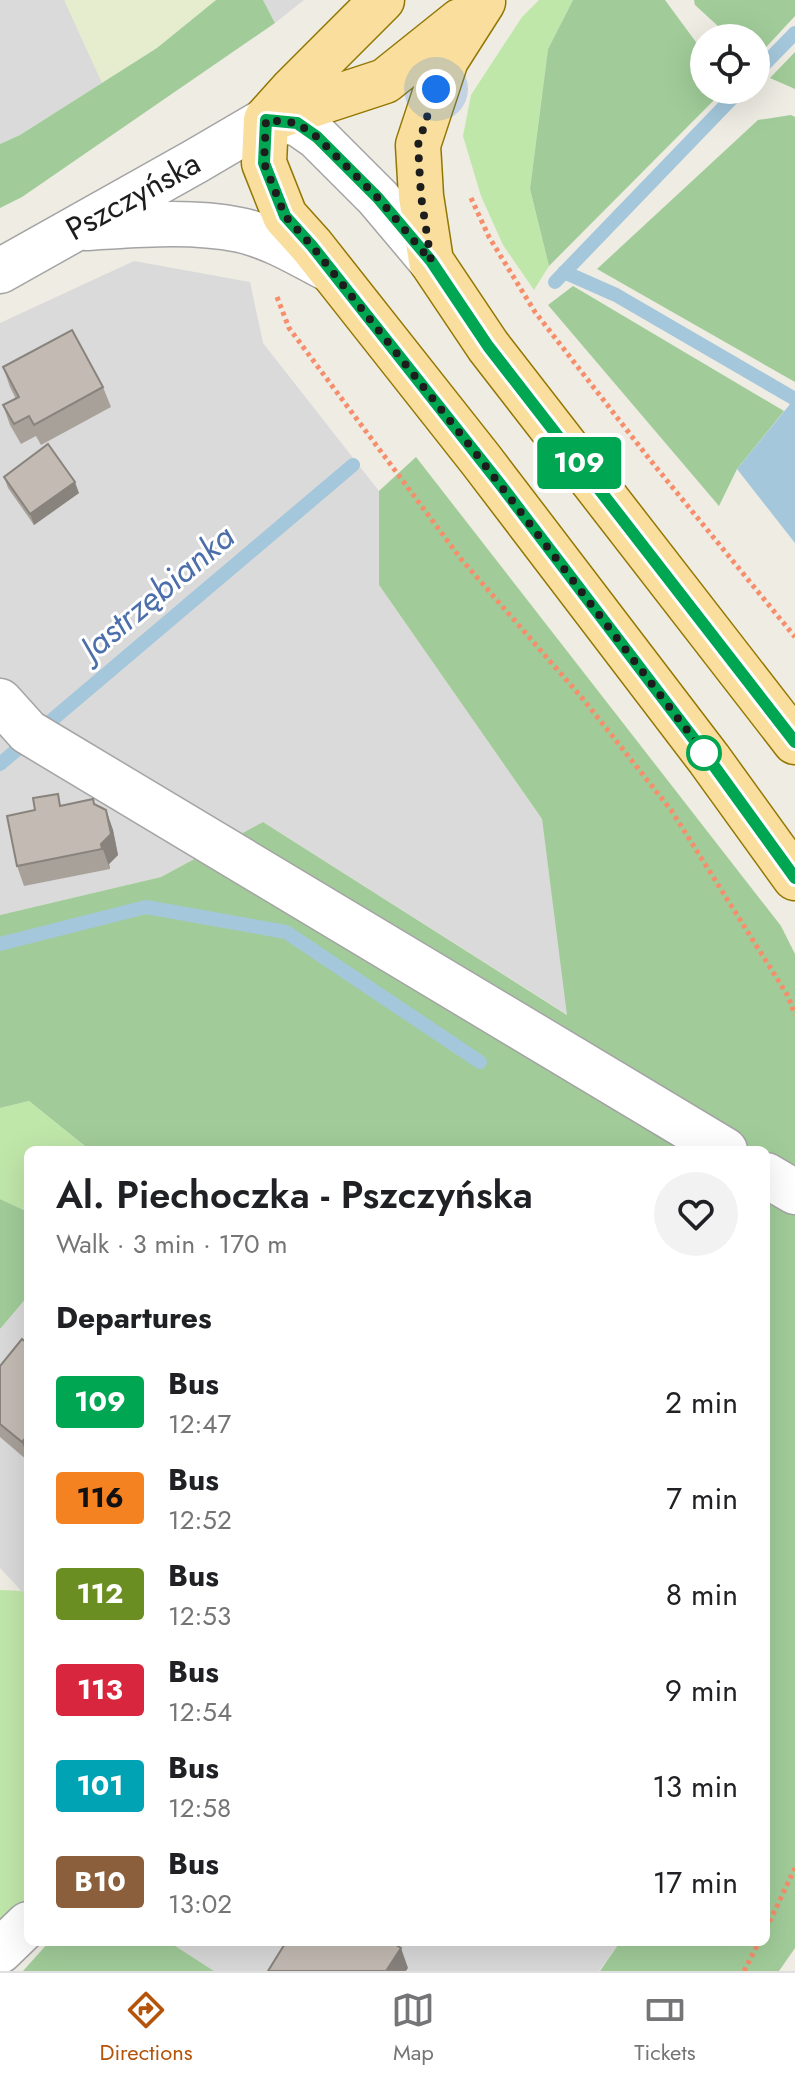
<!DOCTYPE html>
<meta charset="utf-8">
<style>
body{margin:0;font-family:Jost,sans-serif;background:#f2f2f2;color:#202124;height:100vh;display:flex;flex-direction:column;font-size:30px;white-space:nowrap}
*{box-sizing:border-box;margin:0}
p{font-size:26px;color:#757577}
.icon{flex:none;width:44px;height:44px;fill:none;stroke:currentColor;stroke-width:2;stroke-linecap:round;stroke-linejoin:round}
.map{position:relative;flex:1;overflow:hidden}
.drawer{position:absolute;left:24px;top:1146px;width:746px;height:800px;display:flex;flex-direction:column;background:#fff;border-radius:12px;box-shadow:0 8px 32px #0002}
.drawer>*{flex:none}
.badge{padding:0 16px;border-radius:6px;font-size:28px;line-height:52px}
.fabs{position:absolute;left:690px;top:24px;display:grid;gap:16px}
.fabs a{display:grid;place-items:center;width:80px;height:80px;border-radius:50%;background:#fff;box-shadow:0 8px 32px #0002;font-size:40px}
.you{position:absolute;width:40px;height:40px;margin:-20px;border:6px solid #fff;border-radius:50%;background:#1a73e8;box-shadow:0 0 0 12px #1a73e833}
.map>.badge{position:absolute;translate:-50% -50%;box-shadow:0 0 0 4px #fff}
h2{padding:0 32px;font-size:30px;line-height:72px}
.round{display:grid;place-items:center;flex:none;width:84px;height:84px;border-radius:42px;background:#f2f2f2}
.head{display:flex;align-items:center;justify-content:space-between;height:136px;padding:0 32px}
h1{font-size:38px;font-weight:600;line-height:60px}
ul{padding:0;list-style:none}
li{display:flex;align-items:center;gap:24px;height:96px;padding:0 32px}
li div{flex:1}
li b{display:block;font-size:30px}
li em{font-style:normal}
li .badge{min-width:88px;font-weight:700;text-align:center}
.tab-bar{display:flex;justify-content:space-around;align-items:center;height:112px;border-top:2px solid #e0e0e0;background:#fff;font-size:22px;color:#757577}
.tab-bar a{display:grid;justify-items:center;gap:4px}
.tab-bar .on{color:#b45309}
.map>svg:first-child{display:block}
.residential{fill:#dbdada}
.farmland{fill:#e6edcf}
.grass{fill:#c0e7aa}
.forest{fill:#a1cc99}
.water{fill:#a4c7db}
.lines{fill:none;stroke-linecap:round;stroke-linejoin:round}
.stream{stroke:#a4c7db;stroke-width:14}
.minor-casing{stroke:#a4a4a4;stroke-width:47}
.major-casing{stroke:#927704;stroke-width:47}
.path{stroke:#f68e6c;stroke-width:5;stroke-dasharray:4 4;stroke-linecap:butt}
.minor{stroke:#fff;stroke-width:44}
.major{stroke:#f9de9d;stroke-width:44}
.wall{fill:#a8a19a}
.shaded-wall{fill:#88837d}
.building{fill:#c3bbb3;stroke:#88837d;stroke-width:2}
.line-casing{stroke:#fff;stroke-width:18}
.line{stroke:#00a651;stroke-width:12}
.walk{stroke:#1d1d1d;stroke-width:8;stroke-dasharray:0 14.4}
.stop-dot{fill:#fff;stroke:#00a651;stroke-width:4}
.labels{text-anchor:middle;stroke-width:6;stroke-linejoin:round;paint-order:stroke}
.street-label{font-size:32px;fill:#1d1d1d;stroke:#fff}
.water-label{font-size:34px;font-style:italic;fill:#4c6eaa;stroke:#fff}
</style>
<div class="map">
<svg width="795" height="1971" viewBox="0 0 795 1971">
<rect width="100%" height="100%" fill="#eeece3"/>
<!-- residential -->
<path class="residential" d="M0,0H215L157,48L20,135L0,144Z
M263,0H304L275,23Z
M134,261L250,282L263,343L379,491V585L542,819L568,1015L263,822L161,877L0,915V323Z
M28,1296V1598L0,1568V1329Z
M169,1942H620L599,1971H214Z"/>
<!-- farmland -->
<path class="farmland" d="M64,0H216L157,48L102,83Z"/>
<!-- grass -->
<path class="grass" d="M539,0H573L548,49L530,189L549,266L534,290L503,245L481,196L463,136L471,95L522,17Z
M29,1101L90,1150H28V1212L0,1199V1108Z
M0,1590L22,1591L28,1598V1901L0,1929Z"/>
<!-- forest -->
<path class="forest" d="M216,0H263L275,23L22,197L0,208V144L20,135L157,48Z
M573,0H665L704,53V90H724L549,266L530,189L548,49Z
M694,0H795V16L756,58V38H731L695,5Z
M795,52V89L770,78Z
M791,115L795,117V382L597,269L758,120Z
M573,286L784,411L737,469L719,506L548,305Z
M416,457L781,926L795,954V1948L779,1971H600L620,1942H766V1150H90L29,1101L0,1108V915L161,877L263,822L567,1015L542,819L379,585V491Z
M0,1199L28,1212V1296L0,1329Z
M49,1942H169L214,1971H23Z"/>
<!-- water -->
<path class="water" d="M795,398V543L737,469Z"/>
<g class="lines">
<!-- stream -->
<path class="stream" d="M756,73L795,33
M564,272L616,295L795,399
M555,282L740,90
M0,764L353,465
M0,944L146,907L286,932L480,1062"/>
<defs>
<path id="minor" d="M87,228C138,225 190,220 240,230C272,237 301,255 330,270
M0,271L196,161L266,120L297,123L317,137L378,198L431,261
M0,701L28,732L725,1150
M766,1175L795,1192
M0,1951L28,1924"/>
<path id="major" d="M483,2L446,60L418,145L421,196L431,261L488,346L795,742
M267,118L293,89L382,0
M266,120L264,163L285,216L312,246L481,460L709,759L795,878
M266,120L385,81L460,21"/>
</defs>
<!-- minor casing -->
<use href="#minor" class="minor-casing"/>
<!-- major casing -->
<use href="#major" class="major-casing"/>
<!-- path -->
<path class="path" d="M471,198L489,237L535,312L651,461L795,637
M277,297L289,328L461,559L583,699L671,810L788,996L795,1015
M766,1929L795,1868
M744,1971L759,1942"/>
<!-- minor -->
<use href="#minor" class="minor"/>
<!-- major -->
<use href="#major" class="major"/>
</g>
<!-- wall -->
<path class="wall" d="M3,367L103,387L111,407L41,445L36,436L21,444L10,425L3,405L16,399L10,387Z
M4,477L79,493L34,525L8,488Z
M93,799L95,804L106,810L113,830L118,855L109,864L110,869L24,886L17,866L62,805Z
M28,1344V1461L0,1437V1366Z"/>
<!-- shaded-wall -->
<path class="shaded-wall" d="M75,482L79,493L34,525L30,514Z
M106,810L113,830L118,855L109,864L110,869L101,844Z
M28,1435V1459L22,1442Z
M401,1948L408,1968L406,1971H386Z"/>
<!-- building -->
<path class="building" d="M72,330L103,387L34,425L29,416L14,424L3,405L19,397L3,367Z
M48,444L75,482L30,514L4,477Z
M58,794L60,806L93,799L94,804L106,810L111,834L101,844L102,849L17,866L7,816L35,810L33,798Z
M22,1339L28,1344V1435L22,1442L0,1424V1366Z
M286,1942H391L401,1948L386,1971H268Z"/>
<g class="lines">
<defs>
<path id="line" d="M795,742L488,346L431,261L378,198L317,137L297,123L266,120L264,163L285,216L312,246L500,484L709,759L795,878"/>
</defs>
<!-- line casing -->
<use href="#line" class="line-casing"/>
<!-- line -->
<use href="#line" class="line"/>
<!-- walk -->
<path class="walk" d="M436,89L418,145L421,196L431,261L378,198L317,137L297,123L266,120L264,163L285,216L312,246L481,460L709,759L704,753"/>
</g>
<!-- markers -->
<circle class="stop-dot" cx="704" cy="753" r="16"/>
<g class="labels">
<!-- street labels -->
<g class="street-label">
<text transform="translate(133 196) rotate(-29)" y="11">Pszczyńska</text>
</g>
<!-- water labels -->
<g class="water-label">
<text transform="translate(157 592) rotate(-40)" y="12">Jastrzębianka</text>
</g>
</g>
</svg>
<div class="fabs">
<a><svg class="icon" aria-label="locate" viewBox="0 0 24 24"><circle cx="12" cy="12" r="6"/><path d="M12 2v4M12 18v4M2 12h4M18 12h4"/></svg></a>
</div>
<div class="you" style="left:436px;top:89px"></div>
<b class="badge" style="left:579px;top:463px;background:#00a651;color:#fff">109</b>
<section class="drawer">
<div class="head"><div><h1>Al. Piechoczka - Pszczyńska</h1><p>Walk · 3 min · 170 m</p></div><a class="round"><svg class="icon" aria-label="heart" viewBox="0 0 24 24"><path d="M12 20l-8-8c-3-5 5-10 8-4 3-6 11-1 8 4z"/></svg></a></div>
<h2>Departures</h2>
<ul>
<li><span class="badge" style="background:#00a651;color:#fff">109</span><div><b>Bus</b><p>12:47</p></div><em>2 min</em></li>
<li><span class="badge" style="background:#f58220;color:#111">116</span><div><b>Bus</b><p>12:52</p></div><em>7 min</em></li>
<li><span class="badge" style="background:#6b8e23;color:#fff">112</span><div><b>Bus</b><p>12:53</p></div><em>8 min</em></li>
<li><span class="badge" style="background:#d7263d;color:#fff">113</span><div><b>Bus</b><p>12:54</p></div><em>9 min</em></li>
<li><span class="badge" style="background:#00a3b4;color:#fff">101</span><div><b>Bus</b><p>12:58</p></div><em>13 min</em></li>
<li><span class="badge" style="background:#8b5e3c;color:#fff">B10</span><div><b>Bus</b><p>13:02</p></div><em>17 min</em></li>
</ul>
</section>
</div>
<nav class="tab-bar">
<a class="on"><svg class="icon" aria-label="directions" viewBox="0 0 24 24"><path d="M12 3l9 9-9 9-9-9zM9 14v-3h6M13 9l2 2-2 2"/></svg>Directions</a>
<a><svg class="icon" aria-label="map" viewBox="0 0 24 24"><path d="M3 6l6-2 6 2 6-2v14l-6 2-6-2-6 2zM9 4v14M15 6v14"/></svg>Map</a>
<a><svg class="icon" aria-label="tickets" viewBox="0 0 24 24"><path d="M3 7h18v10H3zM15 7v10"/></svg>Tickets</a>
</nav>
